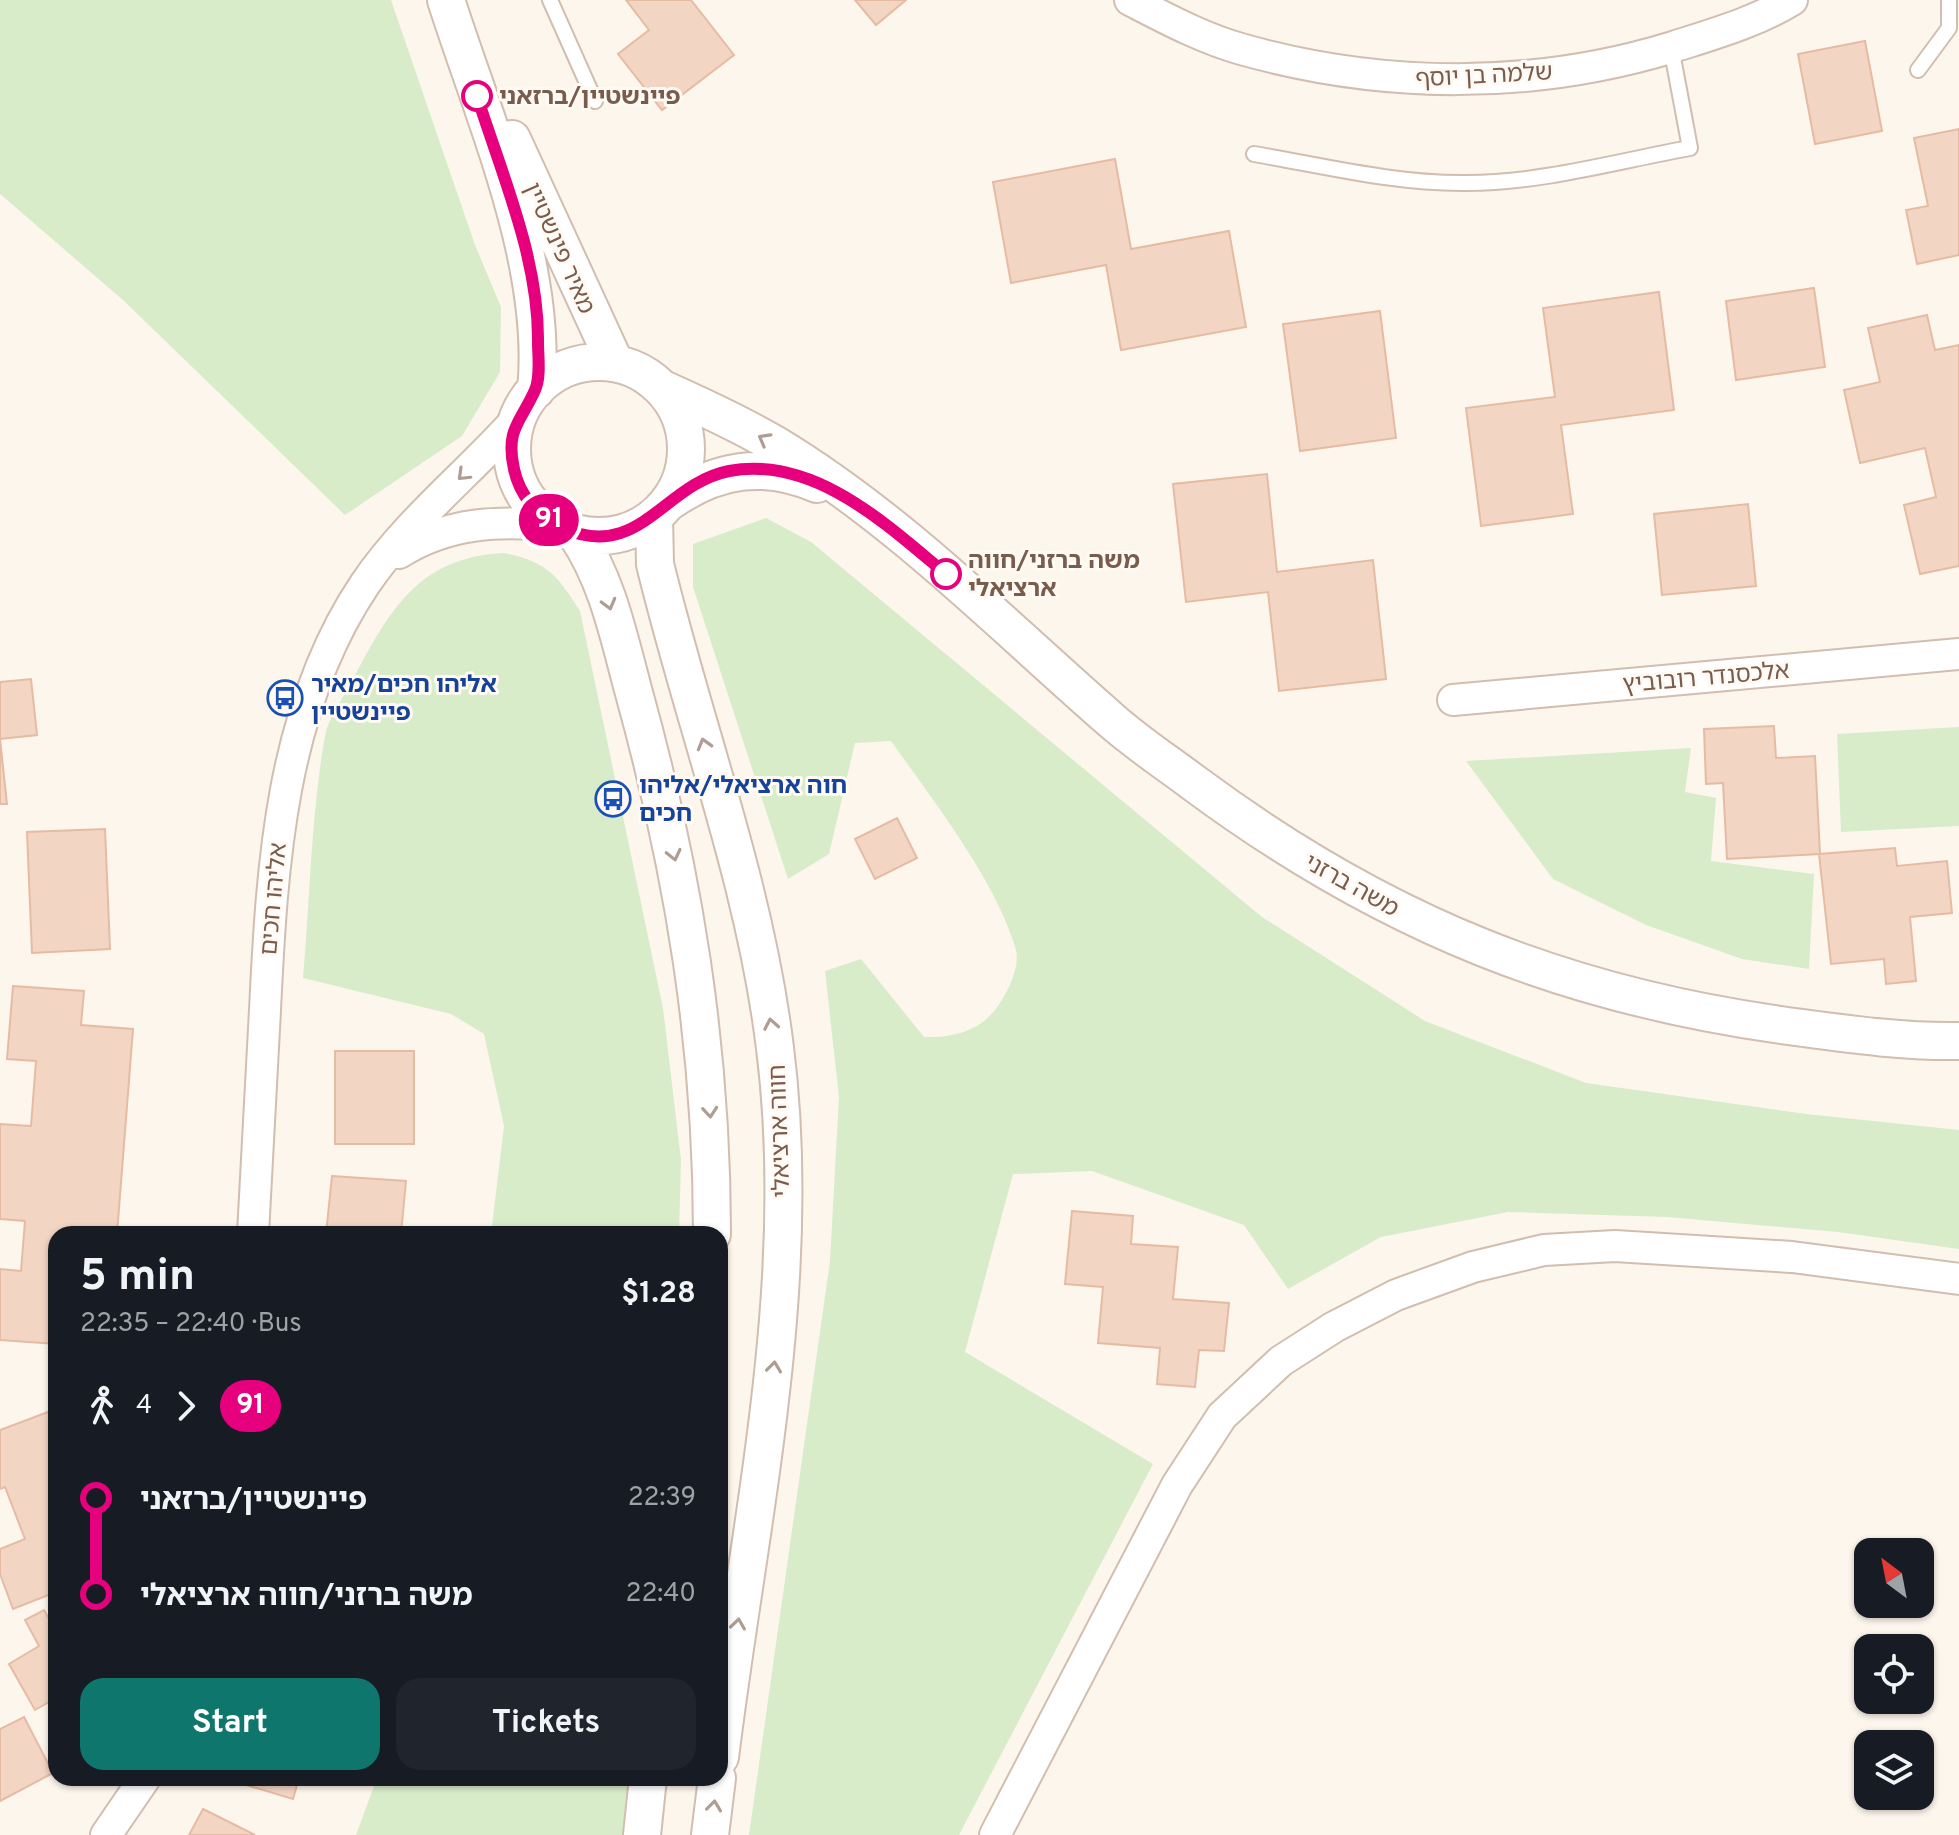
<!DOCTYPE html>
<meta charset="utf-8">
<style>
body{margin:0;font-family:Overpass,"Noto Sans Hebrew",sans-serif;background:#20242c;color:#f1f3f6;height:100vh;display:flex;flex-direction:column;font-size:30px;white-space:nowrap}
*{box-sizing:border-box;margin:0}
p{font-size:26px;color:#9ea1a6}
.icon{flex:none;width:44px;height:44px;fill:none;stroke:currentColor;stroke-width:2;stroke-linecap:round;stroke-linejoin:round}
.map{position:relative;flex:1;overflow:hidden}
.sheet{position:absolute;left:48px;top:1226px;width:680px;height:560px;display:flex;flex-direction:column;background:#171b24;border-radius:24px;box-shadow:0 2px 6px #0004}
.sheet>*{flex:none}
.badge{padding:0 16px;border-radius:26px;font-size:28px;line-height:52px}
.needle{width:52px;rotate:328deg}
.tools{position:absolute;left:1854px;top:1538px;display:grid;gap:16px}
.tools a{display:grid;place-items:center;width:80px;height:80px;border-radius:16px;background:#171b24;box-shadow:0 2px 6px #0004;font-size:40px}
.map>.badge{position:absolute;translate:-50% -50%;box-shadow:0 0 0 4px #fff}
.legs{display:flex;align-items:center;gap:12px;height:88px;padding:0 32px;font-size:26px}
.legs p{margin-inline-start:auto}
.headline{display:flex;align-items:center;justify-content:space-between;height:136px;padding:0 32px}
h1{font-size:44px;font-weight:700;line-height:60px}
.cta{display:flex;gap:16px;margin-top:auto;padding:16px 32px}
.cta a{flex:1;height:92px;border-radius:24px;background:#0f766e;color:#fff;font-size:32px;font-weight:700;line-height:92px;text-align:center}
.cta a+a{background:#20242c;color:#f1f3f6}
ul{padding:0 32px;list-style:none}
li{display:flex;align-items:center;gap:28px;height:96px;font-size:30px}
li i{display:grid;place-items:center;width:12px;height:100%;margin:0 10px;background:currentColor}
li i::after{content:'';width:20px;height:20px;margin:-10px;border:6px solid;border-radius:50%;background:#171b24}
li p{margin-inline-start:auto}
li:first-child i{background:linear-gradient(#0000 50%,currentColor 0)}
li:last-child i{background:linear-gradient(currentColor 50%,#0000 0)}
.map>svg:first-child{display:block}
.green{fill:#d8ecc9}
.building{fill:#f3d5c3;stroke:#e6bba3;stroke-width:2}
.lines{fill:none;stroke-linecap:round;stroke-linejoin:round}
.service-casing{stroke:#d1beb0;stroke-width:18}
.minor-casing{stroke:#d1beb0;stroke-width:34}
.tertiary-casing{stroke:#d1beb0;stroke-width:40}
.service{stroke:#fff;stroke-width:14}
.minor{stroke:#fff;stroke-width:30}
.tertiary{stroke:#fff;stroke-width:36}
.oneway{stroke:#af9d94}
.line-1-casing{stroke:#fff;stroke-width:18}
.line-1{stroke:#e6007e;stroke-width:12}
.stop-1-dot{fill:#fff;stroke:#e6007e;stroke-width:4}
.labels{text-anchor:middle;stroke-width:6;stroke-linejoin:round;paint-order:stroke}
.street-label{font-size:24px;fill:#7a5c4d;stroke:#fffaf3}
.stop-label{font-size:24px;font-weight:bold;fill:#7a5c4d;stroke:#fffaf3;text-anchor:start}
.transit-label{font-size:24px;font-weight:bold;fill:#164399;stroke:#fffaf3;text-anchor:start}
</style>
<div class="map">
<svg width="1959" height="1835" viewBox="0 0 1959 1835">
<rect width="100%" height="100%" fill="#fdf6ec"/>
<!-- green -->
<path class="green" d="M0,0H391L475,245L501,307L500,372L462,436L345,515L123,300L0,194Z
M766,518L811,542L1262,917L1425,1021L1586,1083L1806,1114L1959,1130V1249L1838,1232L1667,1217L1508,1212L1381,1237L1288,1289L1244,1225L1092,1171L1013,1174L965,1352L1153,1464L959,1835H749L830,1261L839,1097L825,971L861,959L924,1037C953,1038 981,1031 998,1006C1008,992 1020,967 1016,950C997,882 932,799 891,741L855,743L829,854L788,879L693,587V544Z
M504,553C547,562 557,575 580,611L663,1008L681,1160L679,1234H491L504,1126L484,1034L451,1014L303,978C310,899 311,814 325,736C328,718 343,698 352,681C389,612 417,557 504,553Z
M1959,727V826L1841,832L1837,734Z
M1691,748L1685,792L1716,798L1711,861L1814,874L1809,969L1742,959L1646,925L1553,879L1466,761Z
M377,1778H633L627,1835H356Z"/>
<!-- building -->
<path class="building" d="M626,0H691L734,55L662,110L618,54L649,30Z
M855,0H906L876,25Z
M1865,41L1882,131L1815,144L1798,54Z
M1959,129V255L1917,264L1906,210L1928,206L1914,138Z
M1115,159L1131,249L1229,231L1246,327L1121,350L1106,265L1011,283L993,182Z
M1814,288L1825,367L1736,380L1726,301Z
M1659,292L1674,410L1561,425L1573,514L1481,526L1466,408L1555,397L1543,308Z
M1380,311L1396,438L1300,451L1283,324Z
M1927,315L1935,350L1959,345V566L1920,574L1904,505L1936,497L1925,448L1860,463L1844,390L1880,382L1868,328Z
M1267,474L1277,572L1373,560L1386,679L1279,691L1268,592L1186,602L1173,484Z
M1748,504L1756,586L1662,595L1654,514Z
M31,679L37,735L0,739L7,804H0V682Z
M1774,726L1776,758L1815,756L1820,854L1727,859L1723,783L1706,784L1704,729Z
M897,818L917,858L875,879L855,839Z
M105,829L110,949L32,953L27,832Z
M1895,848L1897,866L1947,861L1952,913L1910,917L1916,981L1886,984L1884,959L1831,964L1819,854Z
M13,986L84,991L81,1025L133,1029L117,1234H56V1344L0,1340V1269L21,1271L25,1221L0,1219V1124L31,1126L36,1061L7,1059Z
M335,1051H414V1144H335Z
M332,1176L406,1181L401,1234H326Z
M1072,1211L1133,1216L1131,1244L1178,1247L1173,1299L1229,1303L1224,1351L1199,1350L1195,1387L1157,1384L1160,1348L1098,1343L1103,1287L1065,1284Z
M56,1409V1592L13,1609L0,1574V1549L25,1539L5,1487L0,1489V1430Z
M44,1610L56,1631V1698L35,1710L9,1664L39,1646L25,1620Z
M24,1717L53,1773L0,1801V1729Z
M223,1778H299L293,1799Z
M203,1809L255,1835H189Z"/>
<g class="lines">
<defs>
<path id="service" d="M550,0L595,101
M1918,70L1949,28V0
M1254,154C1324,166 1396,184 1467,183C1541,183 1618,161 1690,148L1671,47"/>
<path id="minor" d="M1130,0C1165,18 1202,38 1241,49C1382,89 1533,90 1673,47C1713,34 1756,22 1792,0
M399,553C448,522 500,520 557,526
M1453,700L1959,654
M253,1234C257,1159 261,1084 265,1010C272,864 281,709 365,584C407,522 468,474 517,419
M106,1835L145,1778
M995,1835L1177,1485L1222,1416L1281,1361L1334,1327L1396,1295L1473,1267L1544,1250L1615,1246L1792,1257L1959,1279"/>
<path id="tertiary" d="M446,0C484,119 549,265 536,390
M512,139L615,363
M512 449a87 87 0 1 1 174 0a87 87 0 1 1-174 0Z
M663,389C701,406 740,424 776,445C900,520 1003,626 1111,720C1137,743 1166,762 1194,783C1384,924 1568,998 1803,1028C1855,1035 1907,1042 1959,1041
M669,502C716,469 763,461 817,484
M654,517L655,564C694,725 755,883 775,1048C805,1285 749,1523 720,1757
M576,534C608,581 619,638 634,693C684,874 712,1046 712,1234
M642,1835L648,1778
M710,1835L717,1778"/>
</defs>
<!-- service casing -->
<use href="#service" class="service-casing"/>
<!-- minor casing -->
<use href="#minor" class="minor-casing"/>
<!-- tertiary casing -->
<use href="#tertiary" class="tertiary-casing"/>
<!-- service -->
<use href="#service" class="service"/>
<!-- minor -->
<use href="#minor" class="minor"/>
<!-- tertiary -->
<use href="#tertiary" class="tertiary"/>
</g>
<!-- one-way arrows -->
<defs><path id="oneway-chevron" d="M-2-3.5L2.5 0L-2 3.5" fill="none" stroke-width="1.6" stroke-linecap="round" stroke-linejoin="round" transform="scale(2)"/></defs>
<g class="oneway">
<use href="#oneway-chevron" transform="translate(764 439) rotate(-151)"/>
<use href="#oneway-chevron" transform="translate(463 475) rotate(136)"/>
<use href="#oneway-chevron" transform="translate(609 604) rotate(75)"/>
<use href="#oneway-chevron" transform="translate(704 744) rotate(-106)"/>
<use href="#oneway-chevron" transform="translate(674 855) rotate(77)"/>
<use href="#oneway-chevron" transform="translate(771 1024) rotate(-100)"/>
<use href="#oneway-chevron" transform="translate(710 1112) rotate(85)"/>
<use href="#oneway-chevron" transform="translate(774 1367) rotate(-83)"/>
<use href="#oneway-chevron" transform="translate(738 1624) rotate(-82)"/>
<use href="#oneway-chevron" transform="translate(714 1806) rotate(-83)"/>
</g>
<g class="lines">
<defs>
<path id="line-1" d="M477,96C502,175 539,259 538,342C538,356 541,377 535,390C521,422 505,429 514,469C519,494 538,518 562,528C640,562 663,484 729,471C814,455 887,525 946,574"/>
</defs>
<!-- line-1 casing -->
<use href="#line-1" class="line-1-casing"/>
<!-- line-1 -->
<use href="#line-1" class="line-1"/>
</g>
<!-- icons -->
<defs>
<symbol id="bus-ring" viewBox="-11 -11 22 22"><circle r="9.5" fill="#fffaf3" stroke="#1a4fb4" stroke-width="1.5"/><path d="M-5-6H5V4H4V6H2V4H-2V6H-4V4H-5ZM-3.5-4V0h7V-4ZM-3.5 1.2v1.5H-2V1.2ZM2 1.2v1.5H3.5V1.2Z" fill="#1a4fb4"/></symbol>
</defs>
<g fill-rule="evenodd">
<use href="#bus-ring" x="265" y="678" width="40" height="40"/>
<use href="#bus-ring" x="593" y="779" width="40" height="40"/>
</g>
<!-- markers -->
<g class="stop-1-dot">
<circle cx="477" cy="96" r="14"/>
<circle cx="946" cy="574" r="14"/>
</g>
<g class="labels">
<!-- street labels -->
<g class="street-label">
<text transform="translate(1484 75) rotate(-3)" y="8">שלמה בן יוסף</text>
<text transform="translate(560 248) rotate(66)" y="8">מאיר פינשטיין</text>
<text transform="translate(1706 677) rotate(-5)" y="8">אלכסנדר רובוביץ</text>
<text transform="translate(1352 885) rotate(29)" y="8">משה ברזני</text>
<text transform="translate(273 899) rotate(-85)" y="8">אליהו חכים</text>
<text transform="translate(779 1131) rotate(-92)" y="8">חווה ארציאלי</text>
</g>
<!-- stop labels -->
<g class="stop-label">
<text x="499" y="104">פיינשטיין/ברזאני</text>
<text x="968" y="568">משה ברזני/חווה<tspan x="968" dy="28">ארציאלי</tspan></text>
</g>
<!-- transit labels -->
<g class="transit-label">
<text x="311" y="692">אליהו חכים/מאיר<tspan x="311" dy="28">פיינשטיין</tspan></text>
<text x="639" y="793">חוה ארציאלי/אליהו<tspan x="639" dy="28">חכים</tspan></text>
</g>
</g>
</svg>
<div class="tools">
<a><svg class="needle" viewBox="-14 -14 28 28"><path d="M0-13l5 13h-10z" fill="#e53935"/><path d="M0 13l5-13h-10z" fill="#9ea1a6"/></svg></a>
<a><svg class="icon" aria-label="locate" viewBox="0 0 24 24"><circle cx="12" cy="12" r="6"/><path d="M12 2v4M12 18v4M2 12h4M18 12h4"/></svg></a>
<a><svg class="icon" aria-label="layers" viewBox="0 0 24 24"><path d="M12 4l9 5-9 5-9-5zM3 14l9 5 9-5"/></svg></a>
</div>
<b class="badge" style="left:549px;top:520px;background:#e6007e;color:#fff">91</b>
<section class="sheet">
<div class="headline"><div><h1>5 min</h1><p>22:35 – 22:40 · Bus</p></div><b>$1.28</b></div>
<div class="legs"><svg class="icon" aria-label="walk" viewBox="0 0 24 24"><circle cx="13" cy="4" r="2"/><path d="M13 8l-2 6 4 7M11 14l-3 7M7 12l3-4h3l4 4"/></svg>4<svg class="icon" aria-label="forward" viewBox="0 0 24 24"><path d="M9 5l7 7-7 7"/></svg><b class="badge" style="background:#e6007e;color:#fff">91</b></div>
<ul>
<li><i style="color:#e6007e"></i><b>פיינשטיין/ברזאני</b><p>22:39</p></li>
<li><i style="color:#e6007e"></i><b>משה ברזני/חווה ארציאלי</b><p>22:40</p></li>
</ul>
<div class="cta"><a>Start</a><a>Tickets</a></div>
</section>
</div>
